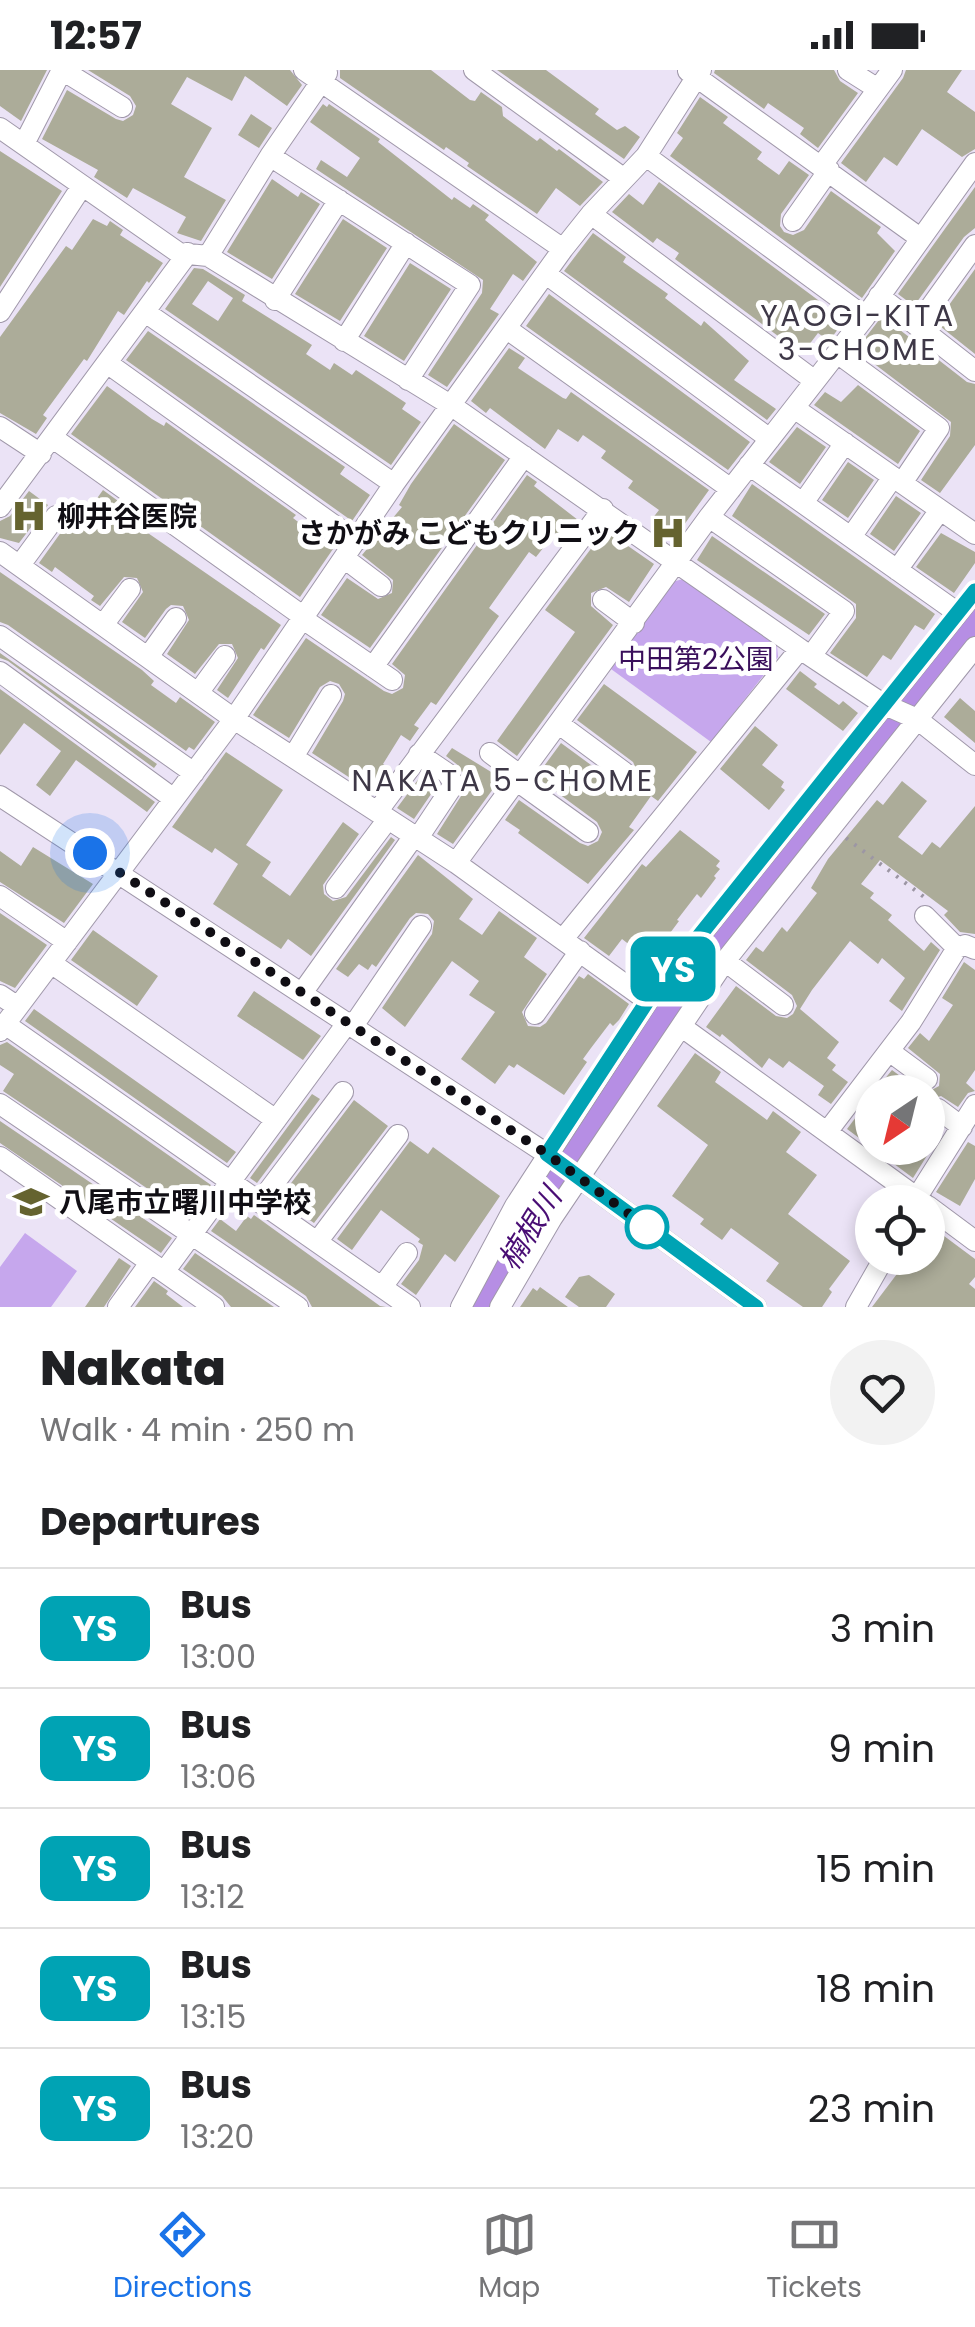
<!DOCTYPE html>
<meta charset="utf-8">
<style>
body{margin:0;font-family:Poppins,"Noto Sans JP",sans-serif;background:#f2f2f2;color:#202124;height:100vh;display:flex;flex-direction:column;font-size:38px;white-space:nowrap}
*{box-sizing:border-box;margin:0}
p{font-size:32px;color:#757577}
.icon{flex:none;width:55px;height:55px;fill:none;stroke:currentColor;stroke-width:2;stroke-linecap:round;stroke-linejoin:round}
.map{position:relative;height:1237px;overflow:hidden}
.side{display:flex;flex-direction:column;background:#fff;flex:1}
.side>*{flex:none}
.badge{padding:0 20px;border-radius:15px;font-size:35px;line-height:65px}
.needle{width:65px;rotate:215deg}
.fabs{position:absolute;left:855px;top:1005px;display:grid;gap:20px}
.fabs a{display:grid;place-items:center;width:90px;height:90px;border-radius:50%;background:#fff;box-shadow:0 5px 15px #0003;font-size:50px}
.you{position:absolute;width:50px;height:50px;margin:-25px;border:8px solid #fff;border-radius:50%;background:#1a73e8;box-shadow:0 0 0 15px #1a73e833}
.map>.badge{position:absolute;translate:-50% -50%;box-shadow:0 0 0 5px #fff}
h2{padding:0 40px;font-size:38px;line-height:90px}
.round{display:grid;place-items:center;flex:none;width:105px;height:105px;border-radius:52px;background:#f2f2f2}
.overview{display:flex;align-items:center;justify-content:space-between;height:170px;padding:0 40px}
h1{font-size:48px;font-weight:800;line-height:75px}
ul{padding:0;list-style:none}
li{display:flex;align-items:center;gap:30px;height:120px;padding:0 40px;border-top:2px solid #e0e0e0}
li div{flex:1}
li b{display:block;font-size:38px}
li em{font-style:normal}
li .badge{min-width:110px;font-weight:700;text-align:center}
.status{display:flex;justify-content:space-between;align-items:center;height:70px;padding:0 50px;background:#fff;direction:ltr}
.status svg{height:28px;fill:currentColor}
.tabs{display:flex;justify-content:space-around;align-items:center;height:140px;border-top:2px solid #e0e0e0;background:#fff;font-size:28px;color:#757577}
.tabs a{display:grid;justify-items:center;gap:5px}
.tabs .active{color:#1a73e8}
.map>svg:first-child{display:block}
.green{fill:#c6a7ed}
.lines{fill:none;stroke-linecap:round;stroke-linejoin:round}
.river{stroke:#b68ee4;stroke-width:32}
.building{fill:#acac99;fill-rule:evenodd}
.minor-casing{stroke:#a098aa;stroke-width:22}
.path{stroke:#9c96a4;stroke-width:4;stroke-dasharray:2.5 8;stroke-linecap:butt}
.minor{stroke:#fff;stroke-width:20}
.line-casing{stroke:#fff;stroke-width:22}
.line{stroke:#00a3b4;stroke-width:15}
.walk{stroke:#100e14;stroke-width:10;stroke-dasharray:0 18}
.stop-dot{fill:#fff;stroke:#00a3b4;stroke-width:5}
.labels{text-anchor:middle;stroke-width:10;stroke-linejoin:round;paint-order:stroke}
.poi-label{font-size:28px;font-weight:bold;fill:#100e14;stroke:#fff;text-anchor:start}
.park-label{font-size:28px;fill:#3a0f5b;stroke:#fff}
.neighbourhood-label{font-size:30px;letter-spacing:2.5px;fill:#3e3847;stroke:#fff}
.water-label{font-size:30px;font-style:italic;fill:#490d74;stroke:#fff}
</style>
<div class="status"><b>12:57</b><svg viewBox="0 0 49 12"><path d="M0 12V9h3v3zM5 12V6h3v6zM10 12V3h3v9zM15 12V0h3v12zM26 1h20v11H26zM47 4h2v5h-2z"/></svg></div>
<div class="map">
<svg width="975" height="1237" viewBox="0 0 975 1237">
<rect width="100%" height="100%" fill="#ebe3f6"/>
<!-- green -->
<path class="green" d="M683,509L777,576L778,587L711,672L611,599L672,512Z
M25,1163L77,1201L51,1237H0V1197Z"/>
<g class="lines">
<!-- river -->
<path class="river" d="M481,1237C574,1068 690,913 809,761C864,691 917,621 975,553"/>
</g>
<!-- building -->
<path class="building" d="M0,0H47L21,51L0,36Z
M88,0H290L302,15L287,36L245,6L232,31L187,7L171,34L212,58L184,107L226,130L201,171L177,163L186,147L133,118L127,128L94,107L98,100L42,69L67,20L116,49L123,51L133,45L136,36L130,26Z
M340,0H431L470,30L475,31L481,22L502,37L503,46L537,71L540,68L557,81L559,79L603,112L580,136L556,118L537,144L467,96L469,93L446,77L444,80L340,8Z
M497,0H546L599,39L595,44L617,60L625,56L640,67L624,89Z
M715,0H834L840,11L858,23L818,78L800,64L804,58L768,33L764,39L714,3Z
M906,0H962L947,22L975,42V79L962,87L922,59L897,96L884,87L866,112L841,93L903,8Z
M700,27L728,47L723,53L762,82L757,89L779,105L789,91L809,105L781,144L780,156L784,162L793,165L804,160L831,121L881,157L877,163L895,181L862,228L670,86L683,68L677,63Z
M323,34L327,37L329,34L380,69L378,72L452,130L454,127L470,138L473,134L489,145L485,150L537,192L523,211L513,204L490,239L499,244L447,317L428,305L482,223L483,210L316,99L321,90L347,107L360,88L310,52Z
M251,44L272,58L259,78L238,65Z
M0,81L62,121L0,217Z
M272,109L298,127L301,122L320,134L272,209L227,182Z
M659,112L845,250L829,271L818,263L802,284L675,189L679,183L657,168L653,173L612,142L629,124L643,135Z
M975,117V158L964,167L914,236L898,224Z
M93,149L107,156L110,151L123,160L120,165L163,193L149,213L147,211L124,245L118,241L87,291L84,289L43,345L47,348L36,364L0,343V267L66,176L72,180Z
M343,149L387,178L340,251L295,224Z
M593,163L626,187L623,192L668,224L665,228L701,256L704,251L749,291L734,310L776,339L767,350L564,201Z
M410,193L451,219L404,291L364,266Z
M194,198L203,199L245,225L242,231L312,275L306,284L330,300L334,293L352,305L356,300L406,333L402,339L421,352L391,395L165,239ZM208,211L233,228L218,251L192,234Z
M975,199V284L936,253Z
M549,224L750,372L728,400L526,256Z
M882,246L967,312L975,314V375L940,423L921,410L950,366L951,352L856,280Z
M148,261L345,397L340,404L370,425L352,451L126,290Z
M509,278L525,288L518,298L563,328L566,329L571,322L709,420L676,466L652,449L659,440L628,418L633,411L601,388L606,381L583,365L578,372L558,359L545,379L490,338L486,343L471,331Z
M858,315L920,361L898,394L814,335L825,322L841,332Z
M107,316L152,349L164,356L166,352L296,445L293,448L333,479L300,527L71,364Z
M454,354L505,390L370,578L321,545L347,508L378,529L392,523L393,510L362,485L402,437L399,435L411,414Z
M797,357L826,377L800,414L769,392Z
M848,392L874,410L848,448L822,430Z
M527,405L537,412L534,416L578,450L563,469L555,463L536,487L529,482L489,538L499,546L436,635L431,632L414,655L419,658L410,671L401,665L383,694L390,699L373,723L312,683L343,631L345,624L339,614L330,611L320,617L289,668L253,645L306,568L384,621L392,624L403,618L405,605L392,594Z
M752,414L935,544L924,560L915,555L891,590L883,585L867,607L830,583L856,548V534L732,446Z
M103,420L125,436L121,442L145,461L281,555L264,580L261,578L228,628L217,620L238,588L232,574H219L195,604L167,584L189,550L183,536L171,535L166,539L145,568L122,552L143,522L137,508L124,507L100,536L91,530L94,526L55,497L52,502L39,493L67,454L69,444L80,452Z
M29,421L48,435L19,473L0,468V451L10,446Z
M896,426L921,443L894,481L870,464Z
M605,460L654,494L629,532L606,517L591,523V536L613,555L517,686L497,671L575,562L545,540Z
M941,463L975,482V493L954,523L916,497Z
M712,466L825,544L809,565L697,490Z
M0,502L142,600L154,611L151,615L176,633L180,627L215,652L194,680L189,677L186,681L8,555L0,552Z
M0,583L157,694L154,698L8,591L0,588Z
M800,601L817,614L814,617L839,635L843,631L858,643L843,661L786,619Z
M604,614L697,682L658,731L651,726L629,757L634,760L588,814L518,763L520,760L505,750L519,730L580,773L588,776L598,771L602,762L597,752L536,707L561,673L617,714L623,716L634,711L638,703L633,692L577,650Z
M0,619L155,732L147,742L76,690L50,726L36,715L61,681L24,653L0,685Z
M960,628L975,641V673L944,647Z
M755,656L778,675L762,695L784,712L781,717L785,720L769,740L720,699Z
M452,678L501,708L453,774L437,764L468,715L459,696L446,686Z
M226,682L283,720L246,775L271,792L262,806L290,826L343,752L359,764L323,815L324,824L333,831L346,827L391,767L395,770L311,886L288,869L281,879L213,834L238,794L215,778L212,783L172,757Z
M423,703L438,714L414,749L397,738Z
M902,711L927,731L898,767L922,785L932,772L940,778L975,736V864L960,862L944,845L948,841L880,790L861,814L874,823L870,828L892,845L888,850L924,881L931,872L940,880L902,941L889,931L905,908L882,888L878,894L850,871L812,920L800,939L839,972L827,988L836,995L832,1000L848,1012L831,1034L818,1025L824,1016L789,991L783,998L769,988L762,998L722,964L720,967L706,957L736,916L776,946L787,948L793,944L797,936L792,925L746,890L756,877L763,882L782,857L787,862L817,823L811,818L828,789L877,730L883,735Z
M680,760L720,791L716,796L720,799L714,806L716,808L701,828L697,824L677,850L679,851L659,878L666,884L657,896L622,869L609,886L584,868L642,794L646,797Z
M33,777L93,814L64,853L0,812V781L21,796Z
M418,785L473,829L459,849L482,865L499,841L537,868L524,887L547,904L522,942L528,956L540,957L546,953L579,906L584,909L588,904L629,934L619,950L613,956L610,953L591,978L583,989L587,992L564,1025L517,994L514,998L509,995L495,1014L461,989L495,942L469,925L479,911L452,891L405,957L382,938L432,864L434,851L428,844L416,843L410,848L376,897L372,894L368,900L359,894L348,907L336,899Z
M0,843L47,875L15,918L0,911Z
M93,860L158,906L137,936L71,890Z
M964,892L975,900V1000L966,1013L975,1021L968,1023L958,1037L941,1026L928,1030V1022L939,1016L940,1004L908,978L920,963L929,971L953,935L942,928Z
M254,921L321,966L303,990L237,946Z
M34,939L236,1082L227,1093L25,951Z
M7,972L211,1115L188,1146L3,1021L14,1004L0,995V975Z
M695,983L721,1002L715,1012L767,1050L773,1041L801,1062L786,1082L817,1105L788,1144L850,1191L829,1219L832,1222L822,1237H803L766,1211L779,1193L731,1158L722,1170L700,1154L704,1149L672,1126L708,1075L657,1036Z
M892,1000L919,1020L925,1022H874Z
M312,1024L320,1029L257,1113L250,1108Z
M871,1027L872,1078H928V1047L943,1060L913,1108L847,1059Z
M354,1030L388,1056L314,1153L279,1129Z
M0,1051L172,1168L161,1183L0,1073Z
M410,1071L428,1084L433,1077L500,1126L455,1192L445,1184L416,1225L401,1214L419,1190L423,1175L418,1172L420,1169L381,1140L352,1180L337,1169Z
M968,1072L975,1076V1109L960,1136L936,1122Z
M254,1145L380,1236L386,1237H312L306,1226L211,1161L220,1149L236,1161L247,1146L251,1149Z
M928,1154L975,1189V1207L969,1214L975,1219V1237H872L909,1188H928Z
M195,1183L274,1237H231L222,1226L183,1199Z
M119,1188L131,1196L104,1237H85Z
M589,1205L615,1224L606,1237H579L565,1227L579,1207Z
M154,1211L168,1221L166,1224L183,1237H135Z
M540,1217L568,1237H520L533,1218L537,1221Z"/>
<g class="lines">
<defs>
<path id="minor" d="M62,0L122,37
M304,0L563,179
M474,0L623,108
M848,0L878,19
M688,1L920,168
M0,58L179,183L208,186L452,336L800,579L883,634L917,649L975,695
M24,74L62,0
M270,86L470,215L408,310
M646,86L865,247
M822,95L892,0
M591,144L815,311
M793,151L829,100
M208,186L270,86L327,3
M546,204L770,369
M879,226L975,301
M275,230L339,130
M0,242L82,116
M145,242L394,414
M917,256L975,175
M507,259L731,419
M344,271L406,173
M837,283L939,358L902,413
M107,293L356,471
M794,338L975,464
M0,357L41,384
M53,368L304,547
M749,395L958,543
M803,433L845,373
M0,437L188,183
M709,447L844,541L811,586
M851,467L893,407
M0,482L234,649L456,793L648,931
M344,488L381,516
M20,495L56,446
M897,500L940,440
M603,530L634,553
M303,549L392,610
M103,555L130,519
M0,566L194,703
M148,587L176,548
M373,597L524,386
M0,602L174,729
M198,623L225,586
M559,654L624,702
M490,683L521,706
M293,687L331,625
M517,711L588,762
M0,726L547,1084L756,1237
M377,742L603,439
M418,768L454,714L447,703L419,684
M456,793L709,447L865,247L975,93
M336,818L388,749
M0,826L67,872
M925,846L957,878L965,875L975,879
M563,869L800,579
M725,891L783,935
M51,893L276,1050
M302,923L414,766
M0,925L18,937
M535,944L580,881
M5,954L410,1237
M353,956L421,856
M682,957L923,1132
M0,961L234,649L394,414L563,179L591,144L646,86L701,0
M889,981L927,1009
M0,1034L298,1237
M938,1039L962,1057
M827,1062L911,952L957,878
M0,1087L214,1237
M260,1132L343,1022
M914,1132L975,1035
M928,1136L975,1171
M317,1172L398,1065
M164,1202L348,952
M382,1217L407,1183
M118,1237L150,1193
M461,1237L515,1136L648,931L975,522
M500,1237L552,1148L725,891L975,577
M856,1237L884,1188"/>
</defs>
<!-- minor casing -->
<use href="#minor" class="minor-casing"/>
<!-- path -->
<path class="path" d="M846,768L924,827"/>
<!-- minor -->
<use href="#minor" class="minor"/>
</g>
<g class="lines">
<defs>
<path id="line" d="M756,1237L547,1084L648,930L975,521"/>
</defs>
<!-- line casing -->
<use href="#line" class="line-casing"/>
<!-- line -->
<use href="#line" class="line"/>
<!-- walk -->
<path class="walk" d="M90,783L547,1084L647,1157"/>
</g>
<!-- icons -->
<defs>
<symbol id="hospital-bare" viewBox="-9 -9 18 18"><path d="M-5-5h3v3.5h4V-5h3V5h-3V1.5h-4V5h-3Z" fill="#65632f" stroke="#fff" stroke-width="2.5" paint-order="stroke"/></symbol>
<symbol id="school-bare" viewBox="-9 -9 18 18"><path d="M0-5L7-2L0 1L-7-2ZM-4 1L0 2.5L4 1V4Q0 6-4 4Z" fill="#65632f" stroke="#fff" stroke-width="2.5" paint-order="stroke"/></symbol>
</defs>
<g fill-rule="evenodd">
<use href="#hospital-bare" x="4" y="421" width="50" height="50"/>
<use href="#hospital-bare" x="643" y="438" width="50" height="50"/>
<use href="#school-bare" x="6" y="1107" width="50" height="50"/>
</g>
<!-- markers -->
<circle class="stop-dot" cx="647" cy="1157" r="20"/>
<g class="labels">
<!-- poi labels -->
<g class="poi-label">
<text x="57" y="456">柳井谷医院</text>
<text x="640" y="473" text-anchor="end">さかがみ こどもクリニック</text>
<text x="59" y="1142">八尾市立曙川中学校</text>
</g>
<!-- park labels -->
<g class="park-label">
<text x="696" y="599">中田第2公園</text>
</g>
<!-- neighbourhood labels -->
<g class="neighbourhood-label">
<text x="858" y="256">YAOGI-KITA<tspan x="858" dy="34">3-CHOME</tspan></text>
<text x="503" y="721">NAKATA 5-CHOME</text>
</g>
<!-- water labels -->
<g class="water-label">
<text transform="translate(530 1159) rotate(-58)" y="10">楠根川</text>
</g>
</g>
</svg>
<div class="fabs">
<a><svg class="needle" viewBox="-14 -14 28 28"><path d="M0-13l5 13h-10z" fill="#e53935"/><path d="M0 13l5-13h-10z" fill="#757577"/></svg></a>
<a><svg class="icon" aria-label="locate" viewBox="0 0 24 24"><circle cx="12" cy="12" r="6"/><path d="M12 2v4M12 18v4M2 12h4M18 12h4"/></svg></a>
</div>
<div class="you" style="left:90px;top:783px"></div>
<b class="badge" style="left:673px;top:899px;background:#00a3b4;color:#fff">YS</b>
</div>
<section class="side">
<div class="overview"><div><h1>Nakata</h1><p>Walk · 4 min · 250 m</p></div><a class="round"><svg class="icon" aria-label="heart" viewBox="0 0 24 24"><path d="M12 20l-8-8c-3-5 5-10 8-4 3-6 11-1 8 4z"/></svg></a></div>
<h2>Departures</h2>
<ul>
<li><span class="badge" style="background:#00a3b4;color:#fff">YS</span><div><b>Bus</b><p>13:00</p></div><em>3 min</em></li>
<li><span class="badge" style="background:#00a3b4;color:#fff">YS</span><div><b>Bus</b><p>13:06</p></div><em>9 min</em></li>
<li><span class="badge" style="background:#00a3b4;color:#fff">YS</span><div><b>Bus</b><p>13:12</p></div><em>15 min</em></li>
<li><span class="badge" style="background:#00a3b4;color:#fff">YS</span><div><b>Bus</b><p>13:15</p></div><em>18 min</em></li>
<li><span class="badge" style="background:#00a3b4;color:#fff">YS</span><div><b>Bus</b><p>13:20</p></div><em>23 min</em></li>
</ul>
</section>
<nav class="tabs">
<a class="active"><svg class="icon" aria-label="directions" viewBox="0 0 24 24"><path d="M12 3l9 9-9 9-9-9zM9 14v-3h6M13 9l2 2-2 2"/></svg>Directions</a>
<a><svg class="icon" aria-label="map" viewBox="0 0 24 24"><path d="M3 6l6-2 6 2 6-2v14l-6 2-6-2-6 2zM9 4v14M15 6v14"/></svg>Map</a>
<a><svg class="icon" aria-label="tickets" viewBox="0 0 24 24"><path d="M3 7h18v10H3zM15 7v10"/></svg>Tickets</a>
</nav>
